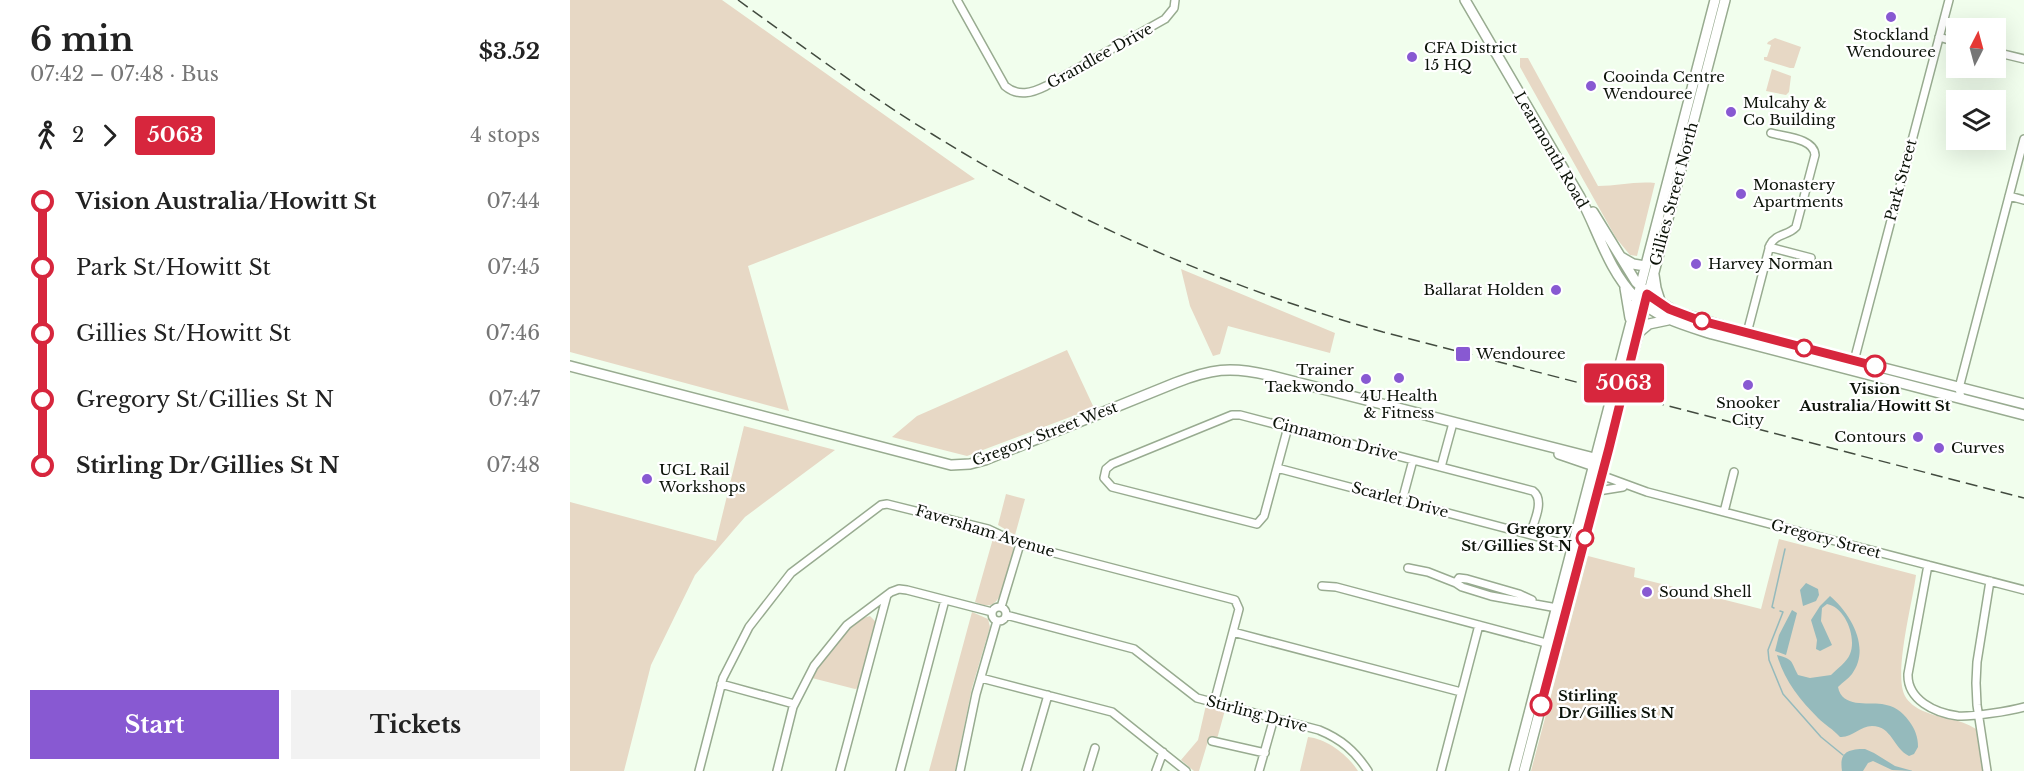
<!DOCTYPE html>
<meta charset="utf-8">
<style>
body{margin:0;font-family:"Libre Baskerville",serif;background:#f2f2f2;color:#222;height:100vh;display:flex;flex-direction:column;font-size:22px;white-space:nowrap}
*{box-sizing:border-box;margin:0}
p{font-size:20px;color:#767676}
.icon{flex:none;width:33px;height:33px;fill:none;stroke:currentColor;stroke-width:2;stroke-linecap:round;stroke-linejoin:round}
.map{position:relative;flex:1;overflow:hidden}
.side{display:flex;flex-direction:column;background:#fff;width:570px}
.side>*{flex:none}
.badge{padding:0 12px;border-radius:4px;font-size:21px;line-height:39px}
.needle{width:39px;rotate:6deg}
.buttons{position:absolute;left:1376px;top:18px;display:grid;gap:12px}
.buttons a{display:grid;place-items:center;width:60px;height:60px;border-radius:0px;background:#fff;box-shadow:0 6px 24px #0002;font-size:30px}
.map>.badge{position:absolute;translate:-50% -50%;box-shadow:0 0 0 3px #fff}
.legs{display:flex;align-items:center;gap:9px;height:66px;padding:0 30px;font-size:20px}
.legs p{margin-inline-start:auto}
.head{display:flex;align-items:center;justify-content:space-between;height:102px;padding:0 30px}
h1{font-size:33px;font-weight:800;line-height:45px}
.primary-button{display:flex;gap:12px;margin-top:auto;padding:12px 30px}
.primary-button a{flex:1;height:69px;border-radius:0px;background:#8859d2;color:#fff;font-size:24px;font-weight:800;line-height:69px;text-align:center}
.primary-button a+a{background:#f2f2f2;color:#222}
ul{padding:0 30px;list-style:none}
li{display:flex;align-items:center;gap:21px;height:66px;font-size:22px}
li i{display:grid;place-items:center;width:9px;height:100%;margin:0 8px;background:currentColor}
li i::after{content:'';width:15px;height:15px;margin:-8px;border:4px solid;border-radius:50%;background:#fff}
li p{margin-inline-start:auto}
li:first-child i{background:linear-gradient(#0000 50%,currentColor 0)}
li:last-child i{background:linear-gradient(currentColor 50%,#0000 0)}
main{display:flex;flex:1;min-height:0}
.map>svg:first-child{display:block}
.green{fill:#e7d8c5}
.water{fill:#95babc}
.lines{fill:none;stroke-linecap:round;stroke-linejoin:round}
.stream{stroke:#95babc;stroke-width:1.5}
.street-casing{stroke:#98ab90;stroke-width:10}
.secondary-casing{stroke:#98ab90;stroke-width:12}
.street{stroke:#fff;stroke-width:7}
.secondary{stroke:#fff;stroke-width:9}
.rail{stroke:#424b3f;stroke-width:1.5;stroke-dasharray:12 6;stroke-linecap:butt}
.line-1-casing{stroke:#fff;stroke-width:14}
.line-1{stroke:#d7263d;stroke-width:9}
.poi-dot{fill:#8859d2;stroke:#fff;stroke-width:2}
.stop-1-dot{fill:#fff;stroke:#d7263d;stroke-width:3}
.labels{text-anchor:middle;stroke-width:4.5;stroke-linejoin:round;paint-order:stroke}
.poi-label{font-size:15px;fill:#0c1309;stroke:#fff;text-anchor:start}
.street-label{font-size:15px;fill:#0c1309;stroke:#fff}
.stop-label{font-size:15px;font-weight:bold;fill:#0c1309;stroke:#fff}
</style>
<main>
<section class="side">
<div class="head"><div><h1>6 min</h1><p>07:42 – 07:48 · Bus</p></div><b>$3.52</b></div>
<div class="legs"><svg class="icon" aria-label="walk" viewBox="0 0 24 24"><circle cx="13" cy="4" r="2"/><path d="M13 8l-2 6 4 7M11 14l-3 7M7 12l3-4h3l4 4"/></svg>2<svg class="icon" aria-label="forward" viewBox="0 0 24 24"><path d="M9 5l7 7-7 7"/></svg><b class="badge" style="background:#d7263d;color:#fff">5063</b><p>4 stops</p></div>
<ul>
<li><i style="color:#d7263d"></i><b>Vision Australia/Howitt St</b><p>07:44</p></li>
<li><i style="color:#d7263d"></i><span>Park St/Howitt St</span><p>07:45</p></li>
<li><i style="color:#d7263d"></i><span>Gillies St/Howitt St</span><p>07:46</p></li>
<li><i style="color:#d7263d"></i><span>Gregory St/Gillies St N</span><p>07:47</p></li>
<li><i style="color:#d7263d"></i><b>Stirling Dr/Gillies St N</b><p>07:48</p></li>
</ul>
<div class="primary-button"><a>Start</a><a>Tickets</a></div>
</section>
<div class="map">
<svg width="1454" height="771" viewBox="0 0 1454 771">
<rect width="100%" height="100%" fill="#f1feed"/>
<!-- green -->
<path class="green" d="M0,0H152L405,179L178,266L219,411L0,352Z
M1205,38L1231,47L1224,68H1220L1194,60V57H1197L1201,45L1197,44L1198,42Z
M950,58H958L1028,186C1047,186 1066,181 1085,183L1067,256L1060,255L1046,238L950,67Z
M1202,69L1221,76L1219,92L1216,95L1196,91Z
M611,269L765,333L760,353L658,326L650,354L643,356L620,306Z
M497,350L524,408L397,456L322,437L347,416Z
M174,426L265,450L175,517L125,575L81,665L54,771H0V502L146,541Z
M436,494L455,499L445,535L428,525Z
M424,535L442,545L444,550C441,562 434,597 423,604C418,607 410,604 405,602Z
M1209,539L1346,575C1343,601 1323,674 1335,696C1338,702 1346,708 1353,711C1370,719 1390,718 1406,729L1414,771H961L1018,556L1065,568L1064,577L1191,609Z
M402,612L418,619L420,627L402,688L385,771H359Z
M300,616L305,621V625L289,688L285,689L242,678C253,660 278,620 300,616Z
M636,705L655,710L647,739L639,738L629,771H624L611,760L628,740Z
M738,737C757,739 778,755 788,771H730Z"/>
<!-- water -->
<path class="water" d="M1236,583L1248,589L1249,595L1246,601L1233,606L1230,590Z
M1260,596C1281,614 1301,648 1282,674C1278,679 1273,682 1268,687C1272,708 1297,702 1312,704C1324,706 1332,711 1339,721C1345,729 1348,737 1348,747L1344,754L1339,756C1323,748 1322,726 1302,726C1290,726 1282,738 1270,737C1263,729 1255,725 1248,718C1230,700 1214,680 1207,655C1224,660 1220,660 1228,675L1240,678L1261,675C1267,669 1277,662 1280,654C1287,637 1275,607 1257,604L1252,608L1251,621L1262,645L1250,651L1246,649L1247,640L1241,620L1250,606Z
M1222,610L1227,613L1216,655L1205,651L1209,635Z
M1295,749L1304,753L1325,766L1343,771L1322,770L1303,761L1298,763L1293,771H1272C1269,752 1278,749 1295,749Z"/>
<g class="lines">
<!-- stream -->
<path class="stream" d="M1204,608L1202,607L1215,549
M1210,611L1213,612L1198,650L1199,660L1213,694L1251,737L1273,755"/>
<defs>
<path id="street" d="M387,0L435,86C448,97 462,93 476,86L595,19L604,8L605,0
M1369,37L1386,42
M1425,52L1454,59
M1439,196L1454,200
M1199,247L1241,258
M1177,333L1200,245C1206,233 1218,236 1226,227L1245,155C1244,138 1214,137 1201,133
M1284,361L1379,0
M1391,398L1389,388L1454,139
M718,427L694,516L687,524L542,487L534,478L536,469L542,464L662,415H670L963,491C975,500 964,522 960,534
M871,467L883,423
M707,468L1003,546
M1028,474L1077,492L1454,590
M1028,491L1053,487
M832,501L843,460
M1154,512L1164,472
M1358,565L1338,674C1337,700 1365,713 1388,716C1401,717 1440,711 1454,707
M838,568L858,572L886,583L892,587L921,596L987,608
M886,583L889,578L897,579L949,594L962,600
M752,586L766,587L987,646
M431,607L450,544
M422 614a7 7 0 1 1 14 0a7 7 0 1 1-14 0Z
M436,615L564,649L627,698L749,730C771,739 785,751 798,771
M663,632L891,692
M411,678L542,712L616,771
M151,684L224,704
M642,741L695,753
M129,771L153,678L179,627L221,573L311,505L317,504L418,529L450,544L665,600L669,609L644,703
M207,771L223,707L244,666L277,625L321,592L329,589L337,590L422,612
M270,771L317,595
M330,771L375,600
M390,771L406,694L427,621
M456,771L478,695
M518,771L525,748
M586,771L593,752
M689,771L704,718
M871,771L909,625
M1417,771L1407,705L1406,683L1407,662L1420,581"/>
<path id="secondary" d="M895,0C933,66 972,131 1010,197C1028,230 1038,270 1065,297C1087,318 1114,325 1142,334L1454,415
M1023,212L1066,282L1082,297L1106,312L1177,333L1454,404
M1051,257L1063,264L1075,266
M1084,275L1086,288L1091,304
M1055,288L1060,318
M1067,334L1079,324L1098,320
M0,366L381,465L400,464L415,460L605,383C641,369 660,366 698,375L1036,461
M989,454L1027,467
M944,771L1145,0
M954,771C1021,514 1088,257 1155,0"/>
</defs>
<!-- street casing -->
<use href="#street" class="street-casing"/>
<!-- secondary casing -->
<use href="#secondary" class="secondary-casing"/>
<!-- street -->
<use href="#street" class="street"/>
<!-- secondary -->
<use href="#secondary" class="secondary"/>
<!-- rail -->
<path class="rail" d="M168,0C232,46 295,93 362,134C502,221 654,287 813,332L1454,498"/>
</g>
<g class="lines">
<defs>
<path id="line-1" d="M971,705L1039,448L1077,294L1099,309L1128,320L1305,366"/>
</defs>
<!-- line-1 casing -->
<use href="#line-1" class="line-1-casing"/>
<!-- line-1 -->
<use href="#line-1" class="line-1"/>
</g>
<!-- markers -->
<g class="poi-dot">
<circle cx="1321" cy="17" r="6"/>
<circle cx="842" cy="57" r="6"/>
<circle cx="1021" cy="86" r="6"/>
<circle cx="1161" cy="112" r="6"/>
<circle cx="1171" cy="194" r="6"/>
<circle cx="1126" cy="264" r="6"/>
<circle cx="986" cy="290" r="6"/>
<rect x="885" y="346" width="16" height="16" rx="3"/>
<circle cx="829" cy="378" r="6"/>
<circle cx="796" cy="379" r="6"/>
<circle cx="1178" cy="385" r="6"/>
<circle cx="1348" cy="437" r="6"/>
<circle cx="1369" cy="448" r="6"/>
<circle cx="77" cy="479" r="6"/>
<circle cx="1077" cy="592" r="6"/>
</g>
<g class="stop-1-dot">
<circle cx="1132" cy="321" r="8"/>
<circle cx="1234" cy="348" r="8"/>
<circle cx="1305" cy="366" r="10"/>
<circle cx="1015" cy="538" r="8"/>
<circle cx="971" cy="705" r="10"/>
</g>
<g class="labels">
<!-- poi labels -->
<g class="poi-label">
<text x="1321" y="40" text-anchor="middle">Stockland<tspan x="1321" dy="17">Wendouree</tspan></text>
<text x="854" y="53">CFA District<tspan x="854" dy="17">15 HQ</tspan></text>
<text x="1033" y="82">Cooinda Centre<tspan x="1033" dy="17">Wendouree</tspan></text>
<text x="1173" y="108">Mulcahy &amp;<tspan x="1173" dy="17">Co Building</tspan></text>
<text x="1183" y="190">Monastery<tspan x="1183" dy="17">Apartments</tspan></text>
<text x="1138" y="269">Harvey Norman</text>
<text x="974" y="295" text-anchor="end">Ballarat Holden</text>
<text x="906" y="359">Wendouree</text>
<text x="784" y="375" text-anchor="end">Trainer<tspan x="784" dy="17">Taekwondo</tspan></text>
<text x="829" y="401" text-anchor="middle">4U Health<tspan x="829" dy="17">&amp; Fitness</tspan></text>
<text x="1178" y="408" text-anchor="middle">Snooker<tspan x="1178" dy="17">City</tspan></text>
<text x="1336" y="442" text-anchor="end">Contours</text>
<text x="1381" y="453">Curves</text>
<text x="89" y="475">UGL Rail<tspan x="89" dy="17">Workshops</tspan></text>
<text x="1089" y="597">Sound Shell</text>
</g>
<!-- street labels -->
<g class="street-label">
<text transform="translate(530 56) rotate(-29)" y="5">Grandlee Drive</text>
<text transform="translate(981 150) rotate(60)" y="5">Learmonth Road</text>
<text transform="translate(1331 180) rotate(-75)" y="5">Park Street</text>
<text transform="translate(1104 194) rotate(-75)" y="5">Gillies Street North</text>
<text transform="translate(475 434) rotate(-21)" y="5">Gregory Street West</text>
<text transform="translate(765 439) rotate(15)" y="5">Cinnamon Drive</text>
<text transform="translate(830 500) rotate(15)" y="5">Scarlet Drive</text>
<text transform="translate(415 531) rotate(17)" y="5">Faversham Avenue</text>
<text transform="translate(1256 539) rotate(15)" y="5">Gregory Street</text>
<text transform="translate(687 714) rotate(15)" y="5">Stirling Drive</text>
</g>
<!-- stop labels -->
<g class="stop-label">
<text x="1305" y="394">Vision<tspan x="1305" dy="17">Australia/Howitt St</tspan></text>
<text x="1002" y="534" text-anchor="end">Gregory<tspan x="1002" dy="17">St/Gillies St N</tspan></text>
<text x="988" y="701" text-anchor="start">Stirling<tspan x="988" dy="17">Dr/Gillies St N</tspan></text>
</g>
</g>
</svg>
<div class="buttons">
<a><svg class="needle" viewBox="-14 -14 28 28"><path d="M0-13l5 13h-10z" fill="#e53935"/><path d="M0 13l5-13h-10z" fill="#767676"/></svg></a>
<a><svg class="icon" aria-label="layers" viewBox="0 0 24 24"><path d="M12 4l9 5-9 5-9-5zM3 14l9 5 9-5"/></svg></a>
</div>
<b class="badge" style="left:1054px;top:383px;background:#d7263d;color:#fff">5063</b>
</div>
</main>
